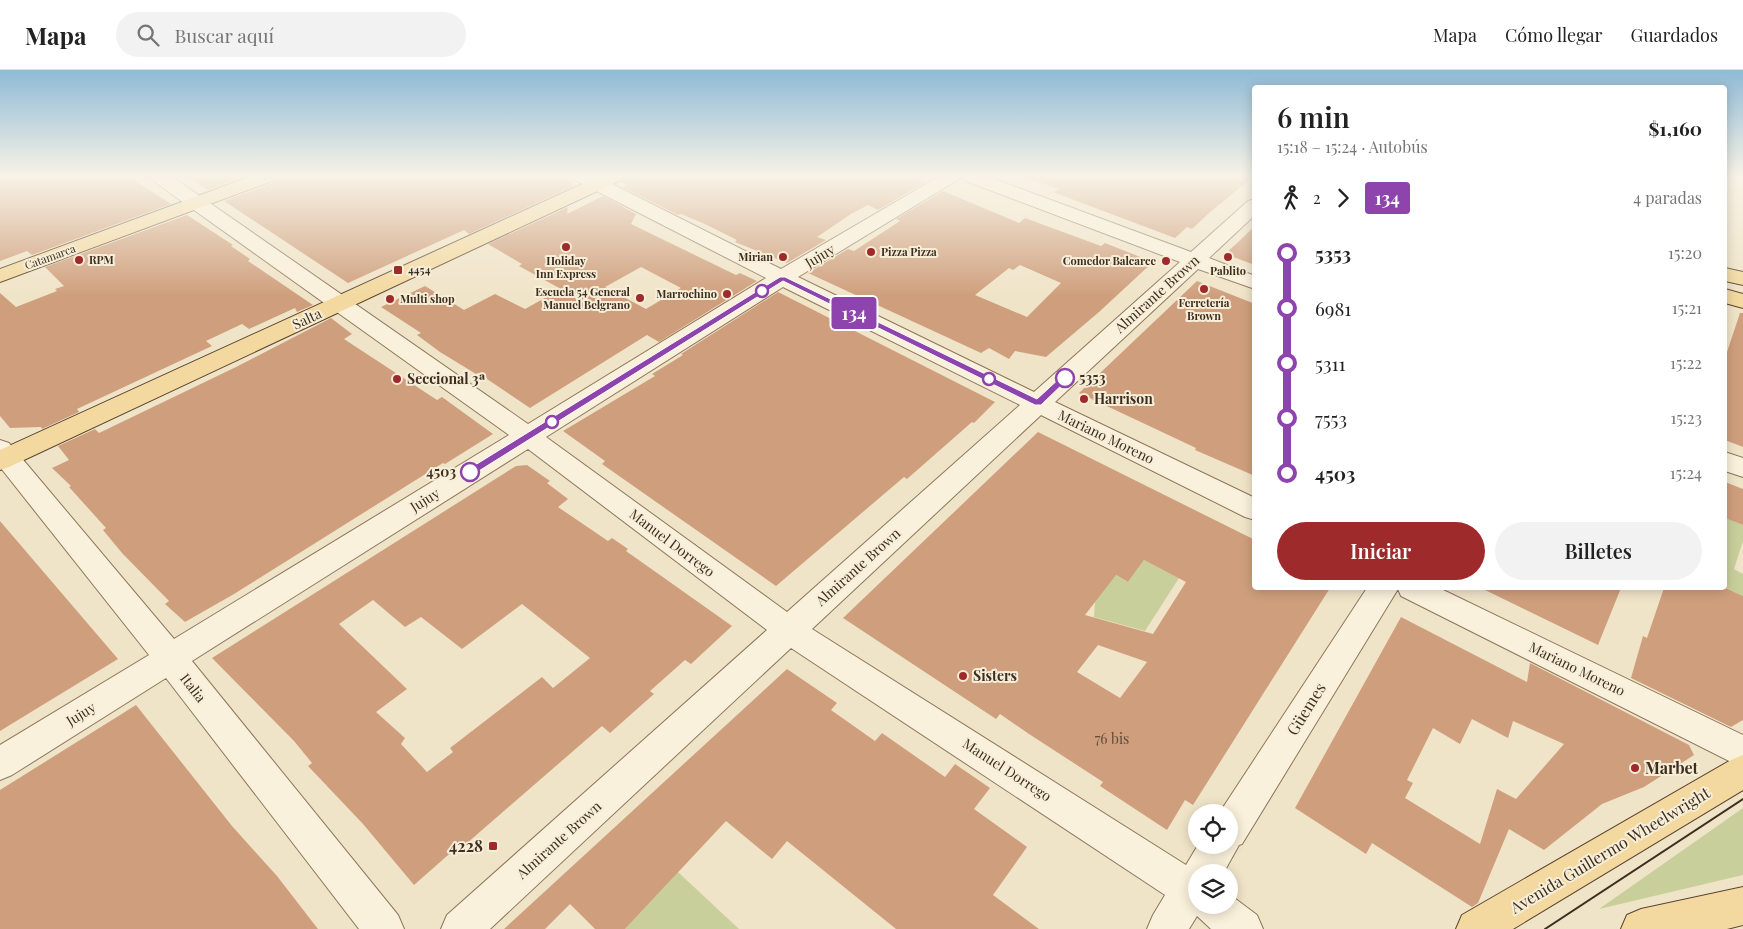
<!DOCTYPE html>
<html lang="es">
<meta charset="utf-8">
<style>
body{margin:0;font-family:"Playfair Display",serif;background:#f2f2f2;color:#222;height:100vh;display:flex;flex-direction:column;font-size:19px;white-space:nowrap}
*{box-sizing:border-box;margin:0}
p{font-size:16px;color:#767676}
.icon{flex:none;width:28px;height:28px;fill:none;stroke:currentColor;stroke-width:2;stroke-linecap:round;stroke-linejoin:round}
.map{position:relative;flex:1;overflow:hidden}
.panel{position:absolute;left:1252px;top:15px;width:475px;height:505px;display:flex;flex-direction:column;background:#fff;border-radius:5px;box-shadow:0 2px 12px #0003}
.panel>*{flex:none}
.badge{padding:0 10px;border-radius:4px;font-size:18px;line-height:32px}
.controls{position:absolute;left:1188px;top:734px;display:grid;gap:10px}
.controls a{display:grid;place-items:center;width:50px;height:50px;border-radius:50%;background:#fff;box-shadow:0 2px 12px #0003;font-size:25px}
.map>.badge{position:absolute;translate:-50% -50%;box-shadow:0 0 0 2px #fff}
.legs{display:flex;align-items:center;gap:8px;height:55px;padding:0 25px;font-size:16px}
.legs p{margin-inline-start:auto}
.summary{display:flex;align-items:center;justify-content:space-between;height:85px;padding:0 25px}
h1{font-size:28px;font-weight:600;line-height:38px}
.action{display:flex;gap:10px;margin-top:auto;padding:10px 25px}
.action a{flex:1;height:58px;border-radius:30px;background:#9e2a2b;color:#fff;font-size:20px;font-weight:600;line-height:58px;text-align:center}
.action a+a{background:#f2f2f2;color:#222}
ul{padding:0 25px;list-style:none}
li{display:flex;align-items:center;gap:18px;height:55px;font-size:19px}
li i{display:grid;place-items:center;width:8px;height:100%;margin:0 6px;background:currentColor}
li i::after{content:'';width:12px;height:12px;margin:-6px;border:4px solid;border-radius:50%;background:#fff}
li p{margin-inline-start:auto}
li:first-child i{background:linear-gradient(#0000 50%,currentColor 0)}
li:last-child i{background:linear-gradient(currentColor 50%,#0000 0)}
header{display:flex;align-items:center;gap:30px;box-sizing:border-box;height:70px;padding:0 25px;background:#fff;border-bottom:1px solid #e0e0e0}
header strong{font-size:24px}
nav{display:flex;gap:28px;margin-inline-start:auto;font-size:18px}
.search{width:350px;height:45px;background:#f2f2f2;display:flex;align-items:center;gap:12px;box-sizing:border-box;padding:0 18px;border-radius:28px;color:#767676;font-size:19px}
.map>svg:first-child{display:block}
.green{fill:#c9cf9b}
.building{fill:#cf9f7d;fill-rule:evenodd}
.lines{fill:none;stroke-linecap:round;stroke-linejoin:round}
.minor-casing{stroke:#8d765c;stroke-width:2}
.major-casing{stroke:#5b4430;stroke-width:2}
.minor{fill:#faf1dc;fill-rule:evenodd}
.major{fill:#f3d9a0;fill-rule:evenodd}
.tram{stroke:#3d2e20;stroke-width:2}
.line-1{fill:#8e44ad;stroke:#fff}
.poi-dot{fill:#9e2a2b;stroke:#f7eed8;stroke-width:2}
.stop-1-dot{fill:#fff;stroke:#8e44ad;stroke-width:2.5}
.labels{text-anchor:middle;stroke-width:4;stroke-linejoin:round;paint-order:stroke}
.far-poi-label{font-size:11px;font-weight:bold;fill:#3d2e20;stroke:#f7eed8;text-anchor:start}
.far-street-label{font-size:11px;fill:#3d2e20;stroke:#f7eed8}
.street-label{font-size:14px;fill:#3d2e20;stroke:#f7eed8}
.stop-label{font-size:14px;font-weight:bold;fill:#3d2e20;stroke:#f7eed8;text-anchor:start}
.poi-label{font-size:14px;font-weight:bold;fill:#3d2e20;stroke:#f7eed8;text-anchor:start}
.near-number-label{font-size:14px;fill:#624a37}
.near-street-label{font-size:16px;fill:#3d2e20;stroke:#f7eed8}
.near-poi-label{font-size:16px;font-weight:bold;fill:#3d2e20;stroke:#f7eed8;text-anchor:start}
</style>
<header>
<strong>Mapa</strong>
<div class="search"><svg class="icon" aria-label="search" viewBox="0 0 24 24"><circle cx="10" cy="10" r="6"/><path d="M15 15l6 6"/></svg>Buscar aquí</div>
<nav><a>Mapa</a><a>Cómo llegar</a><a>Guardados</a></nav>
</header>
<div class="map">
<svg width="1743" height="859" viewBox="0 0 1743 859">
<rect width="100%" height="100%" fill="#f0e4c8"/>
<!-- green -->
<path class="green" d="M1725,448L1743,455V471L1734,499L1743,504V526L1725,517Z
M1144,490L1179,508L1145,561L1094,547L1095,532L1108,501L1128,512Z
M1743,738V805L1599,839Z
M678,802L739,859H625Z"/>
<!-- building -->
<path class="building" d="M0,106H15L21,110L35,106H128L171,134L32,185L27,181L0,191Z
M189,106H248L208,120Z
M279,106H560L572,112V117L469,164L464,160L348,213L224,131L276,112Z
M625,106H912L926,112L878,140L868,135L851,144L817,167L826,170L787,193L735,172L737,170L705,154L681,144L678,145L622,117L626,115L621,112Z
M1030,106H1254L1209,143L1192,159L1187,157L1175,168L1053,122L1060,119L1029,109Z
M943,121L1019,153L1025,148L1101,176L1105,173L1153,192L1099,242L1046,287L1015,281L1009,289L989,278L981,283L808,203L848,179L854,181L900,151L896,149ZM1020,195L1061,213L1027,247L975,225L1009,198L1013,200Z
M603,126L636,144L631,154L736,205L740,203L757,211L659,272L647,265L530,338L478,303L476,304L440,282L417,265L421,263L381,237L425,216L464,240L495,224L525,239L561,219L519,196L522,194L488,174L568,137L567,144ZM641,197L643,198L681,218L646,239L605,217Z
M187,145L233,175L231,176L250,189L248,191L313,235L297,242L295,238L249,259L242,254L206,271L212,276L77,339L79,342L42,359L41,357L10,358L0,346V223L16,237L57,221L55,219L64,216L45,197Z
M1255,156V195L1225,184L1236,174Z
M1197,211L1255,234V406L1195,380L1196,378L1079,323Z
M778,222L995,332L974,353L972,352L907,409L904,407L776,516L602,394L605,391L563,361L655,306L652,304L683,285L681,284Z
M1740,243H1743V377L1725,370V288Z
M331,248L352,264L344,269L437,330L442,327L493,364L445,394L443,393L234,524L185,552L165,534L169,531L122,483L103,460L106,458L69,417L71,416L52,398L69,390L58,376L95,359L99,363L236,297Z
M1038,362L1255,470V518H1330L1193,735L1185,730L1167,760L1100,716L1103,712L1029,664L1000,644L996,649L843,548ZM1144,490L1186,512L1153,564L1085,545L1116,505L1128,512ZM1098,575L1147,592L1120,628L1077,602Z
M527,395L550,411L547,413L568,429L558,437L608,471L612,468L628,479L626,481L732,556L691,594L685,590L650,621L654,624L610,663L602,656L466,774L464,771L414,815L363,754L308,696L312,693L294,671L212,588L516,396ZM373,530L405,557L421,547L462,579L522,534L590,588L553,618L542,607L450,678L453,682L427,702L401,674L405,668L376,642L407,619L339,554Z
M1725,412L1743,419V455L1725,448Z
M0,451L118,589L0,661Z
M1481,518H1621L1598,575Z
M1664,518H1726L1743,526V650L1731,657L1631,608L1643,566L1647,568Z
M1401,547L1527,612L1530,593L1689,675L1694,685L1644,717L1602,734L1544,780L1509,759L1478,833L1472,837L1372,773L1366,784L1295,738ZM1472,649L1508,668L1513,651L1564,674L1516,729L1497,719L1480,774L1405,728L1413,713L1407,710L1433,658L1460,674Z
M787,599L837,633L831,640L875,671L882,663L945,707L955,694L990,718L974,739L1027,777L993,825L1039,859H896L787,771L772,789L726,751L625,859H595L570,834L545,859H504Z
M136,635L232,756L277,806L318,859H0V720Z"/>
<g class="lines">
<defs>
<path id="minor" d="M150,106H171L528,354L766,208L575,110L573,106H596L781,199L940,106H986L1191,182L1248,131L1255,129V145L1209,188L1255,206V219L1198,199L1055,332L1255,428V450L1245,447L1041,345L812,559L1186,795L1198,775H1229V742H1220L1367,518H1439L1743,665V698L1401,526L1398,519L1242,774L1239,775L1224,802H1196V835H1229V824L1257,845L1263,859H1211L1197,846L1189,859H1147L1153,845L1165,825L791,578L490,859H441L447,845L767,560L528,379L192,591L398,845L404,859H359L166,608L12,705L0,710V675L149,585L0,397V370L9,373L174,569L509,365L152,110ZM962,107L963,110L1180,192L1034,322L798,207ZM783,217L1020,335L787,542L546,367Z
M1725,382L1743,388V407L1725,401Z"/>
<path id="major" d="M252,106H277L275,110L0,212V199Z
M600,106H623L621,110L9,397L0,400V380Z
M1725,198L1743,202V215L1725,211Z
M1725,219L1743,224V238L1725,233Z
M1743,685V720L1513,859H1456L1462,845L1731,690Z
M1743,817V855L1727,859H1621L1627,845L1641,839Z"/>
</defs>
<!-- minor casing -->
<use href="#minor" class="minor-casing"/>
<!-- major casing -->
<use href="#major" class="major-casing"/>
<!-- minor -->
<use href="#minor" class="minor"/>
<!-- major -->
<use href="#major" class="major"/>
<!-- tram -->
<path class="tram" d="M1545,859L1743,729"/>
</g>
<!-- sky -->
<linearGradient id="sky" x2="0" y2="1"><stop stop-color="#8fbad6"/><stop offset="0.47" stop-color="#f8f3e6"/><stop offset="1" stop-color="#f8f3e6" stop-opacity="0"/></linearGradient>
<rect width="1743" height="226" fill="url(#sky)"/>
<!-- line-1 -->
<path class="line-1" d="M780,207H785L1037,329L1062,306H1068L1069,308L1041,335H1035L783,211L474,404H467V400Z"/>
<!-- markers -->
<g class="poi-dot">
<circle cx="566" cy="177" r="5"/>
<circle cx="871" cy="182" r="5"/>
<circle cx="783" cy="187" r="5"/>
<circle cx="1228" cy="187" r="5"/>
<circle cx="79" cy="190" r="5"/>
<circle cx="1166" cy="191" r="5"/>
<rect x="393" y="195" width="10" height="10" rx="2.5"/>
<circle cx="1204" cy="219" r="5"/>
<circle cx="727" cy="224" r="5"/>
<circle cx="640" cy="228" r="5"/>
<circle cx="390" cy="229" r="5"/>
<circle cx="397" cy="309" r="5"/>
<circle cx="1084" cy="329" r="5"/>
<circle cx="963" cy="606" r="5"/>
<circle cx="1635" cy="698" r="5"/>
<rect x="488" y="771" width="10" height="10" rx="2.5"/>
</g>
<g class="stop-1-dot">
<circle cx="762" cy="221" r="6"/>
<circle cx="1065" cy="308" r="9"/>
<circle cx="989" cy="309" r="6"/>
<circle cx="552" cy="352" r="6"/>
<circle cx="470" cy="402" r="9"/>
</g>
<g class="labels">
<!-- far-poi labels -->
<g class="far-poi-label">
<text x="881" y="186">Pizza Pizza</text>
<text x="773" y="191" text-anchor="end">Mirian</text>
<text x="89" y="194">RPM</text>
<text x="566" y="195" text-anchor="middle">Holiday<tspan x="566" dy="13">Inn Express</tspan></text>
<text x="1156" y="195" text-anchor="end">Comedor Balcarce</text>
<text x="408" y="204">4454</text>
<text x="1228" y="205" text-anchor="middle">Pablito</text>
<text x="630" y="226" text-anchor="end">Escuela 54 General<tspan x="630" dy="13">Manuel Belgrano</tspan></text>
<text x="717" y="228" text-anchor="end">Marrochino</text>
<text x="400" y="233">Multi shop</text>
<text x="1204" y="237" text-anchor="middle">Ferretería<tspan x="1204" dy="13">Brown</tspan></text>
</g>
<!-- far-street labels -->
<g class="far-street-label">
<text transform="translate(50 187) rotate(-20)" y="4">Catamarca</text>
</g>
<!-- street labels -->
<g class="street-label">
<text transform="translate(820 186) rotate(-31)" y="5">Jujuy</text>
<text transform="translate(1157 224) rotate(-42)" y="5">Almirante Brown</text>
<text transform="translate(307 249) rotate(-25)" y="5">Salta</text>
<text transform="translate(1106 367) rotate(26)" y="5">Mariano Moreno</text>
<text transform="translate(425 430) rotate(-32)" y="5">Jujuy</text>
<text transform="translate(672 473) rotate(37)" y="5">Manuel Dorrego</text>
<text transform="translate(858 497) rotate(-42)" y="5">Almirante Brown</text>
<text transform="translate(1577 599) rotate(26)" y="5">Mariano Moreno</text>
<text transform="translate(193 618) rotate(52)" y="5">Italia</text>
<text transform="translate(81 644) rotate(-32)" y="5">Jujuy</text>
<text transform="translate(1007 700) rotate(33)" y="5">Manuel Dorrego</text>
<text transform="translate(559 770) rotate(-42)" y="5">Almirante Brown</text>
</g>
<!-- stop labels -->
<g class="stop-label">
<text x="1079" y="313">5353</text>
<text x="456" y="407" text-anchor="end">4503</text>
</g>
<!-- poi labels -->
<g class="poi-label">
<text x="407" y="314">Seccional 3ª</text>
<text x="1094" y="334">Harrison</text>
<text x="973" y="611">Sisters</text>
</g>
<!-- near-number labels -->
<g class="near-number-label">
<text x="1112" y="674">76 bis</text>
</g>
<!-- near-street labels -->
<g class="near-street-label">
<text transform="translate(1306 639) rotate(-58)" y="6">Güemes</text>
<text transform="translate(1610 780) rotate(-31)" y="6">Avenida Guillermo Wheelwright</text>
</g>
<!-- near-poi labels -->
<g class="near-poi-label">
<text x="1645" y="704">Marbet</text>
<text x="483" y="782" text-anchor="end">4228</text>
</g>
</g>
</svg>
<div class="controls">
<a><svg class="icon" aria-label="locate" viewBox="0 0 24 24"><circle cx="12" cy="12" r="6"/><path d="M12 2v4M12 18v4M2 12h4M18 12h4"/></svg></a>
<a><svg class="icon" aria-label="layers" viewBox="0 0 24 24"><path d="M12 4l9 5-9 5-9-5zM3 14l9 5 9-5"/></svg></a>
</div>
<b class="badge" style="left:854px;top:243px;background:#8e44ad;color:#fff">134</b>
<section class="panel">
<div class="summary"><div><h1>6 min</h1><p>15:18 – 15:24 · Autobús</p></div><b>$1,160</b></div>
<div class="legs"><svg class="icon" aria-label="walk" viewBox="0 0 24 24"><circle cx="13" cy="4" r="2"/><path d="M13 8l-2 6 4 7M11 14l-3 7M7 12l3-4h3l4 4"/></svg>2<svg class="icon" aria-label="forward" viewBox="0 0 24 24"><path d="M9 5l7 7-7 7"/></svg><b class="badge" style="background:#8e44ad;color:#fff">134</b><p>4 paradas</p></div>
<ul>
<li><i style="color:#8e44ad"></i><b>5353</b><p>15:20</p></li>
<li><i style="color:#8e44ad"></i><span>6981</span><p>15:21</p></li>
<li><i style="color:#8e44ad"></i><span>5311</span><p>15:22</p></li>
<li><i style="color:#8e44ad"></i><span>7553</span><p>15:23</p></li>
<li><i style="color:#8e44ad"></i><b>4503</b><p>15:24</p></li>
</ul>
<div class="action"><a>Iniciar</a><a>Billetes</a></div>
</section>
</div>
